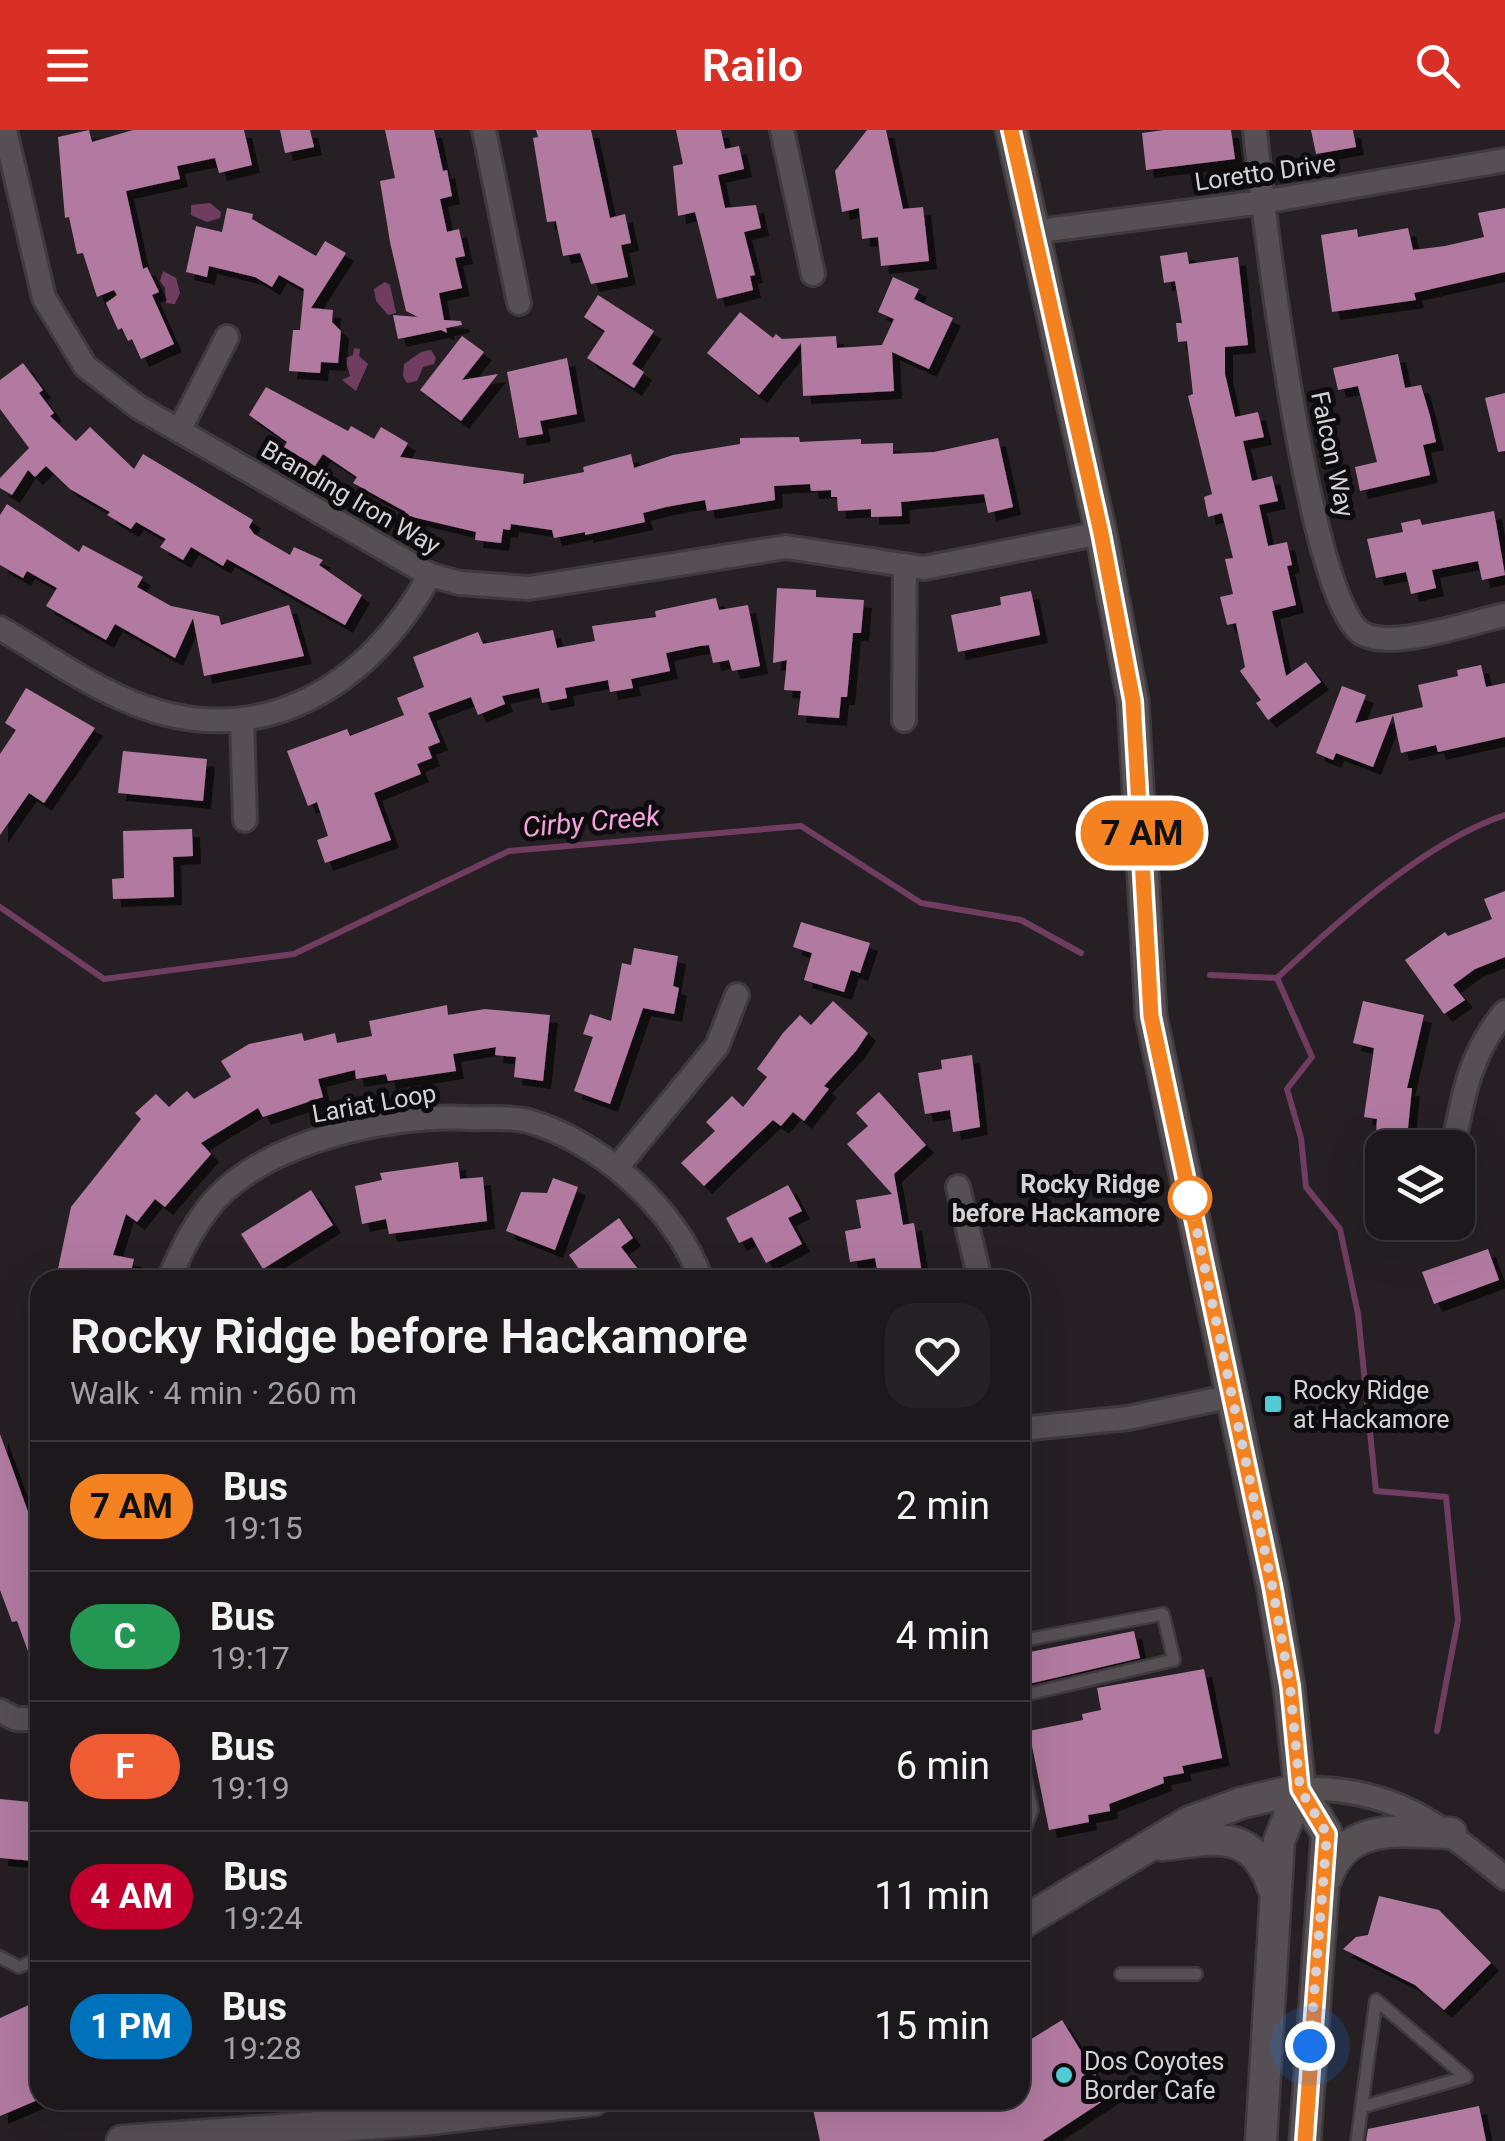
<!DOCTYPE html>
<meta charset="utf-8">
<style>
body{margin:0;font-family:Roboto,sans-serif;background:#252124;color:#f1f3f6;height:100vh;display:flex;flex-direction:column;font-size:38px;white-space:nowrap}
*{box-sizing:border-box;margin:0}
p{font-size:32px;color:#a0a0a3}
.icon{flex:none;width:55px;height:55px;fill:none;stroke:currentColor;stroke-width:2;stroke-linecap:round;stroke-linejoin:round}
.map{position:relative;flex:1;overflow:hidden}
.side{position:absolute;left:30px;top:1140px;width:1000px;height:840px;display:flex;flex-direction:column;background:#1c181b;border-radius:30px;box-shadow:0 10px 40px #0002,0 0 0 2px #3a373a}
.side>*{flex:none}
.badge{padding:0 20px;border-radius:32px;font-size:35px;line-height:65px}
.buttons{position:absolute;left:1365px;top:1000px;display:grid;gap:20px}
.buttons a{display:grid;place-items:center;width:110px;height:110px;border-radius:20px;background:#1c181b;box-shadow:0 10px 40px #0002,0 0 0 2px #3a373a;font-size:50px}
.you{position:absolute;width:50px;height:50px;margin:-25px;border:8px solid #fff;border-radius:50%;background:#1a73e8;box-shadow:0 0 0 15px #1a73e833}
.map>.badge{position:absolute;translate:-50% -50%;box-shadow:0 0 0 5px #fff}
.round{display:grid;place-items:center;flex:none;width:105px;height:105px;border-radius:30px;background:#252124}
.head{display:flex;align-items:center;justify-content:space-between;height:170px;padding:0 40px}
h1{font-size:48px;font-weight:600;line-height:75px}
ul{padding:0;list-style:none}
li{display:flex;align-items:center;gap:30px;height:130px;padding:0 40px;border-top:2px solid #3a373a}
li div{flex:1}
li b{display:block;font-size:38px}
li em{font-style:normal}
li .badge{min-width:110px;font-weight:700;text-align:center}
header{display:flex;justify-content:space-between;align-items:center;height:130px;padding:0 40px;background:#d93025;color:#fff;font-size:45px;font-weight:600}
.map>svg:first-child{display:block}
.water{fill:#703d61}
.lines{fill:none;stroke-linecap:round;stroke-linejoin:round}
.stream{stroke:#703d61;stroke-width:6}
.building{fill:#b27aa1;filter:url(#shadow)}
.lane-casing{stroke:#3f3a3d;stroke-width:16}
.street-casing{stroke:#3f3a3d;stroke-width:28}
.secondary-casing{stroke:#3f3a3d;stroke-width:35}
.lane{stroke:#564f54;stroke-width:11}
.street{stroke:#564f54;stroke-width:22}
.secondary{stroke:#564f54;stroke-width:30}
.line-casing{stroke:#fff;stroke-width:22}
.line{stroke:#f58220;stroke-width:15}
.walk{stroke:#d5d1d4;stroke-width:10;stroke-dasharray:0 18}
.stop-dot{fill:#fff;stroke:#f58220;stroke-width:5}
.poi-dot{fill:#51ccd4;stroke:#0d0b0d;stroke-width:4}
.labels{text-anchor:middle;stroke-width:10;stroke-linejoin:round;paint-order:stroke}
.street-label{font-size:25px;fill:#d5d1d4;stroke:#0d0b0d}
.stop-label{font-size:25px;font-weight:bold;fill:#d5d1d4;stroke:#0d0b0d;text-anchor:end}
.poi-label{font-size:25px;fill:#d5d1d4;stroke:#0d0b0d;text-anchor:start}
.water-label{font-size:28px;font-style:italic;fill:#f3a2da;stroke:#0d0b0d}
</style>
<header><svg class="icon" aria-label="menu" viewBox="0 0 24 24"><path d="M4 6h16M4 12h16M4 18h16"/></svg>Railo<svg class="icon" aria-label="search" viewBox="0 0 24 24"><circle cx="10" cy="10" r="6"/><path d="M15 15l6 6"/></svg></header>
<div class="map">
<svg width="1505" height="2011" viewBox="0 0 1505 2011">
<defs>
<filter id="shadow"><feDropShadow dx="8" dy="8" stdDeviation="0" flood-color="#0009"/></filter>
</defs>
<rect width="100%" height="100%" fill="#262024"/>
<!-- water -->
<path class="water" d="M210,73L221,82L220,88L207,92L191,85V75Z
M163,141L176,148L180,163L175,174L166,173L165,158L160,151Z
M385,152L390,155L396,183L388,185L376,171L374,159Z
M354,218L360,219L359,226L368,234L356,261L342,250L350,246L345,228L353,225Z
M431,220L436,228L434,234L423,237L417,251L407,253L403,246L404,234L421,222Z"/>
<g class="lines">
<!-- stream -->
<path class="stream" d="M0,777L104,849L294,824L509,721L801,696L921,773L1021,790L1081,823
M1210,845L1277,848C1338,791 1426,711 1505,685
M1277,848L1312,927L1287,959L1301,1008L1306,1057L1340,1099L1358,1184L1376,1361L1446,1367L1458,1490L1437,1601"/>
</g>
<!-- building -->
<path class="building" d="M89,0L92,12L133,0H244L252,35L219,43L215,28L177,36L180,49L126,61L143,139L147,137L159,162L152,165L174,214L141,229L132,209L128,211L122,198L118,200L106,173L117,165L114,160L97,167L83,123L77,124L69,87L65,88L58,7Z
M280,0H310L314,17L285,23Z
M385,0H434L443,41L447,40L452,66L440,69L447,102L459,99L465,126L455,128L462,158L439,163L444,190L461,191L462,195L446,198L447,203L441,200L398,209L393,185L418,187L406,181L390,112L380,51L395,48Z
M536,0H591L610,88L625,84L631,113L621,115L628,147L591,154L580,123L563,126L556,91L547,92L533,8L538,7Z
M676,0H721L725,19L739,16L744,39L718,45L725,78L756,75L761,98L744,102L755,145L750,146L753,160L717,169L695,82L678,86L673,36L683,34Z
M867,0H886L903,79L923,77L929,131L881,136L878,107L862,109L859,78L842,82L835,41Z
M1164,0H1231L1235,29L1146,40L1142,3Z
M1311,0H1353L1356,17L1316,24Z
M227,78L253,84L252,89L316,126L325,111L346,123L311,178L333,180L332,192L341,201L338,233L321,232L320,243L289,241L293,200H300L304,159L279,145L272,157L255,147L209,136L207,147L186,142L196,96L222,102Z
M1505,78V142L1414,163L1416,170L1332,182L1321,105L1357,99L1358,107L1408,98L1413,120L1445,116L1484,107L1478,83Z
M1187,122L1189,134L1238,127L1248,215L1225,217V244L1235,287L1258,282L1264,307L1243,311L1252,351L1272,346L1278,371L1259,375L1268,416L1287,412L1292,435L1287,436L1296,475L1272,481L1286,546L1306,532L1321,552L1268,590L1256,573L1261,570L1240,541L1245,537L1236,493L1227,495L1220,467L1233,464L1225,429L1233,428L1222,383L1208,387L1204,367L1212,364L1188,266L1193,264L1187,211L1178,212L1176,193H1182L1175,151L1164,153L1160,126Z
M893,147L919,159L914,169L953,188L929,239L892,222L894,261L803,266L801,213L759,265L707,223L740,182L773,208L776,204L782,209L836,206L837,218L882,215L894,189L878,182Z
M598,165L654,201L632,234L644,242L634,258L587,228L605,201L584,187Z
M462,206L484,222L462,250L498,244L461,291L420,260Z
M1398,224L1405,258L1421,255L1430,286L1436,312L1423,315L1430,345L1360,361L1355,337L1377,332L1358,256L1338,260L1333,238Z
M567,228L577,284L540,291L543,304L519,308L507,242Z
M23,233L43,260L39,263L54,283L50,286L76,311L90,297L134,339L143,324L253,390L249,397L254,404L290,425L294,417L323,430L319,435L362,465L345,495L227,429L223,436L191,417L183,430L160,417L166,409L136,392L131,399L107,385L110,382L70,359L46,336L35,347L28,340L12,365L0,358V348L29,318L0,279V250Z
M266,257L348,301L351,296L374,309L381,297L408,313L400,327L524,344L523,354L584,342L583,337L631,324L634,338L673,325L740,314V308L799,307L800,312L861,309V314L893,313V324L934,322L998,308L1013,377L988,383L984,364L901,372L902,386L871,387V379L838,381L837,367H831V360L811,361L810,354L774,356L775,370L707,381L705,370L666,377L643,383L645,392L585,405V402L554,408L552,400L511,394L510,400L503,399L501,413L475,410L476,402L404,385L406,382L353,353L357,347L323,324L315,336L284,317L287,312L249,285Z
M1505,263V321L1498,322L1485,268Z
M7,374L79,422L83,415L143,447L137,457L171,476L219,486L221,495L289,475L304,526L204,546L193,488L175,528L115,494L106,510L46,476L57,458L27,441L23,448L0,435V385Z
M1494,381L1505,445L1482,450L1478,431L1432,440L1436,458L1411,464L1406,442L1376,448L1367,409L1403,402L1401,393L1420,389L1422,395Z
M777,458L816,460V467L864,470L861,503H853L847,567H841L839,588L798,585L801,561L784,560L787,530L773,533Z
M1031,461L1040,505L958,522L951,485L1001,475L1000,467Z
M716,468L719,480L748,475L760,536L732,541L729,530L713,533L709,515L700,516L666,523L670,541L631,549L633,558L610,562L608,550L565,558L567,568L542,573L539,558L502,566L505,574L478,585L471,567L428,583L440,612L428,617L432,628L417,634L421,644L374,663L391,710L325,733L317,710L328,706L317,672L308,676L287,621L347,599L350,606L404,585L397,568L424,557L413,527L478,502L483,514L553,500L557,518L595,511L592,496L656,487L655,481Z
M1481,535L1486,557L1505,553V607L1438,622L1436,615L1401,623L1393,585L1373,637L1336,623L1333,630L1316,623L1342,556L1366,565L1355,593L1423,577L1418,555L1458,546L1457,540Z
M26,558L95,598L44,673L29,663L0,705V624L16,600L5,593Z
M123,621L207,629L203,671L118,663Z
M192,699L193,726L173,727L174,767L113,769L112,749L124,748L123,701Z
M1505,761V827L1475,839L1453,855L1465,870L1444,884L1405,830L1445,802L1448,806L1492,789L1484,769Z
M801,792L870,813L860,843L851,840L844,862L804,850L812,823L793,817Z
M634,818L678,826L673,856L679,858L674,884L643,878L610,974L574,961L593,907L583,904L590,884L611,891L622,833L631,835Z
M833,871L868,903L856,921L824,956L829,959L804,991L793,982L781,996L773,990L704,1056L681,1033L715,1001L706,992L732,966L743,977L767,947L757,939L783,903L800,885L811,895Z
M1363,871L1424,885L1407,958H1412L1406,1018H1375L1377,989L1364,987L1374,918L1353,913Z
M447,875L448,885L485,879L550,885L543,951L514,947L516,927L495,925L496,917L453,924L456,941L388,951L386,944L356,949L355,940L318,949L323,967L263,987L258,978L201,1013L211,1024L165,1077L155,1069L137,1092L126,1084L113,1125L134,1129L129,1150L58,1139L71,1077L141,989L135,983L156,964L169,977L187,961L194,969L231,947L221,931L249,914L302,903L304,911L335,903L337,913L372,906L369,891Z
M972,925L980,997L953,1002L950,980L925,984L918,943L942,939L941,930Z
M879,962L926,1015L894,1044L903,1095L914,1093L923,1150H879L875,1128L850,1132L845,1101L861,1098L856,1070L892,1064L847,1014L868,996L856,983Z
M458,1032L460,1049L483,1047L487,1091L389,1104L386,1089L362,1094L355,1056L382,1050L380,1043Z
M553,1048L578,1057L555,1120L506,1101L521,1062L547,1063Z
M788,1055L802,1081L788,1088L802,1114L766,1133L752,1107L739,1113L726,1088Z
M311,1060L333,1095L263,1139L241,1104Z
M619,1088L633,1108L621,1117L638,1139L623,1150H587L569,1125Z
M1488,1119L1499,1150L1434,1174L1422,1142Z
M0,1304L40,1415L35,1417L40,1432L38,1549L17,1491L12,1492L0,1460Z
M1134,1501L1140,1528L1020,1556V1524Z
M1204,1539L1222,1628L1182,1636L1184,1643L1163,1647L1164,1653L1109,1674L1110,1681L1088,1685L1089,1692L1049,1700L1029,1601L1083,1590L1082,1584L1101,1580L1097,1558Z
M0,1669L40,1673L34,1731L0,1728Z
M1379,1766L1439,1780L1491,1833L1444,1880L1415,1855L1343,1819L1356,1807L1368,1805Z
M40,1870V1969L0,1986V1888Z
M1062,1890L1109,1967L1042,2011H820L811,1970H1020V1916Z
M1479,1976L1486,2011H1366L1368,1999Z"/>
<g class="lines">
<defs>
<path id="lane" d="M1020,1511L1163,1484L1174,1530L1020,1566
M1020,1627L1032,1680L1020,1710
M0,1827L19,1837L40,1828
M1121,1844H1196
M316,1970L321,1995
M1357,2011L1376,1870L1466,1947L1362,1977"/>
<path id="street" d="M5,0L44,168L85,236L138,277L430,445L460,453L529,458L786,417L924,438L1101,403
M484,0L519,173
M782,0L813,144
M1255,0C1262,74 1309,477 1363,504C1394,520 1471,492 1505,485
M1032,102L1262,72L1505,30
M180,299L227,207
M0,498C43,523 86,554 133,573C260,624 369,557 430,445
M242,589L245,690
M904,590L905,438
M1453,1018C1463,965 1470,923 1505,882
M619,1035L717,916L737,865
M958,1057L980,1150
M169,1150C179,1124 192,1099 209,1077C261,1012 388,984 467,988C486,989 510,986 528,991C598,1010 678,1080 701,1150
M1020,1299L1128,1288L1232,1266
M0,1581L16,1589H40
M1300,1659C1391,1656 1438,1693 1505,1748"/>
<path id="secondary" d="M1011,0L1101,403L1133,571L1151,886L1272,1455L1289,1557L1300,1659L1327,1704L1305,2011
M1162,1715C1217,1709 1253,1697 1274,1760
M1327,1747C1347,1691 1401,1702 1451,1703
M1020,1794L1189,1692L1241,1673L1300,1659
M122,2011L422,1990L594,1970
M1261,2011L1279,1711L1300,1659"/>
</defs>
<!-- lane casing -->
<use href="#lane" class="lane-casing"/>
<!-- street casing -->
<use href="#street" class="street-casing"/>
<!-- secondary casing -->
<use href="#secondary" class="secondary-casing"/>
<!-- lane -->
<use href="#lane" class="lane"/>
<!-- street -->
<use href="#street" class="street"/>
<!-- secondary -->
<use href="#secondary" class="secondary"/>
</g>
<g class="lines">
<defs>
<path id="line" d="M1011,0L1101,403L1133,571L1151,886L1272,1455L1290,1556L1300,1659L1327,1704L1305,2011"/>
</defs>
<!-- line casing -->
<use href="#line" class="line-casing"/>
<!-- line -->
<use href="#line" class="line"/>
<!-- walk -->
<path class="walk" d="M1190,1068L1272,1455L1290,1556L1300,1659L1327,1704L1310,1916"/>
</g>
<!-- markers -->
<circle class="stop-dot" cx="1190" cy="1068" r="20"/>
<g class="poi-dot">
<rect x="1263" y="1264" width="20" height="20" rx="5"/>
<circle cx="1064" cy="1945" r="10"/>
</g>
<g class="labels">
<!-- street labels -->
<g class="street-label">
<text transform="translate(1265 42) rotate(-8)" y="9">Loretto Drive</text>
<text transform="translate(1333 324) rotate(78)" y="9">Falcon Way</text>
<text transform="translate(351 367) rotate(30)" y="9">Branding Iron Way</text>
<text transform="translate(374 973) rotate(-10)" y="9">Lariat Loop</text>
</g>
<!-- stop labels -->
<g class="stop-label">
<text x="1160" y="1063">Rocky Ridge<tspan x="1160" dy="29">before Hackamore</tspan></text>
</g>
<!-- poi labels -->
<g class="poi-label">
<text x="1293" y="1269">Rocky Ridge<tspan x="1293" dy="29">at Hackamore</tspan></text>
<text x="1084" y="1940">Dos Coyotes<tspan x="1084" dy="29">Border Cafe</tspan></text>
</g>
<!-- water labels -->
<g class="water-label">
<text transform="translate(591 691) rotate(-5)" y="10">Cirby Creek</text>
</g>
</g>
</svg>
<div class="buttons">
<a><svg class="icon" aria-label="layers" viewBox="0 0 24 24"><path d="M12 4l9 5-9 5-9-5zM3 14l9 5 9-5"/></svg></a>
</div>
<div class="you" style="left:1310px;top:1916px"></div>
<b class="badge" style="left:1142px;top:703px;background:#f58220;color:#111">7 AM</b>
<section class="side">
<div class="head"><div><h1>Rocky Ridge before Hackamore</h1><p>Walk · 4 min · 260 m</p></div><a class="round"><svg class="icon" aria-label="heart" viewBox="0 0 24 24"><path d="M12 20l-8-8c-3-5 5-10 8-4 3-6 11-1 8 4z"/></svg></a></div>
<ul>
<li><span class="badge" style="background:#f58220;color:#111">7 AM</span><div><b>Bus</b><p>19:15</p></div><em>2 min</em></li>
<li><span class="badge" style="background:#249852;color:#fff">C</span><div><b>Bus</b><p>19:17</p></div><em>4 min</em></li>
<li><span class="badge" style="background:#ed5c32;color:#fff">F</span><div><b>Bus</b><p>19:19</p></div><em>6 min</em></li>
<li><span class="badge" style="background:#c2002e;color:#fff">4 AM</span><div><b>Bus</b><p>19:24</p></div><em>11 min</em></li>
<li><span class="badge" style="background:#0072bc;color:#fff">1 PM</span><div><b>Bus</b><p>19:28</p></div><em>15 min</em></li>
</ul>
</section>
</div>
